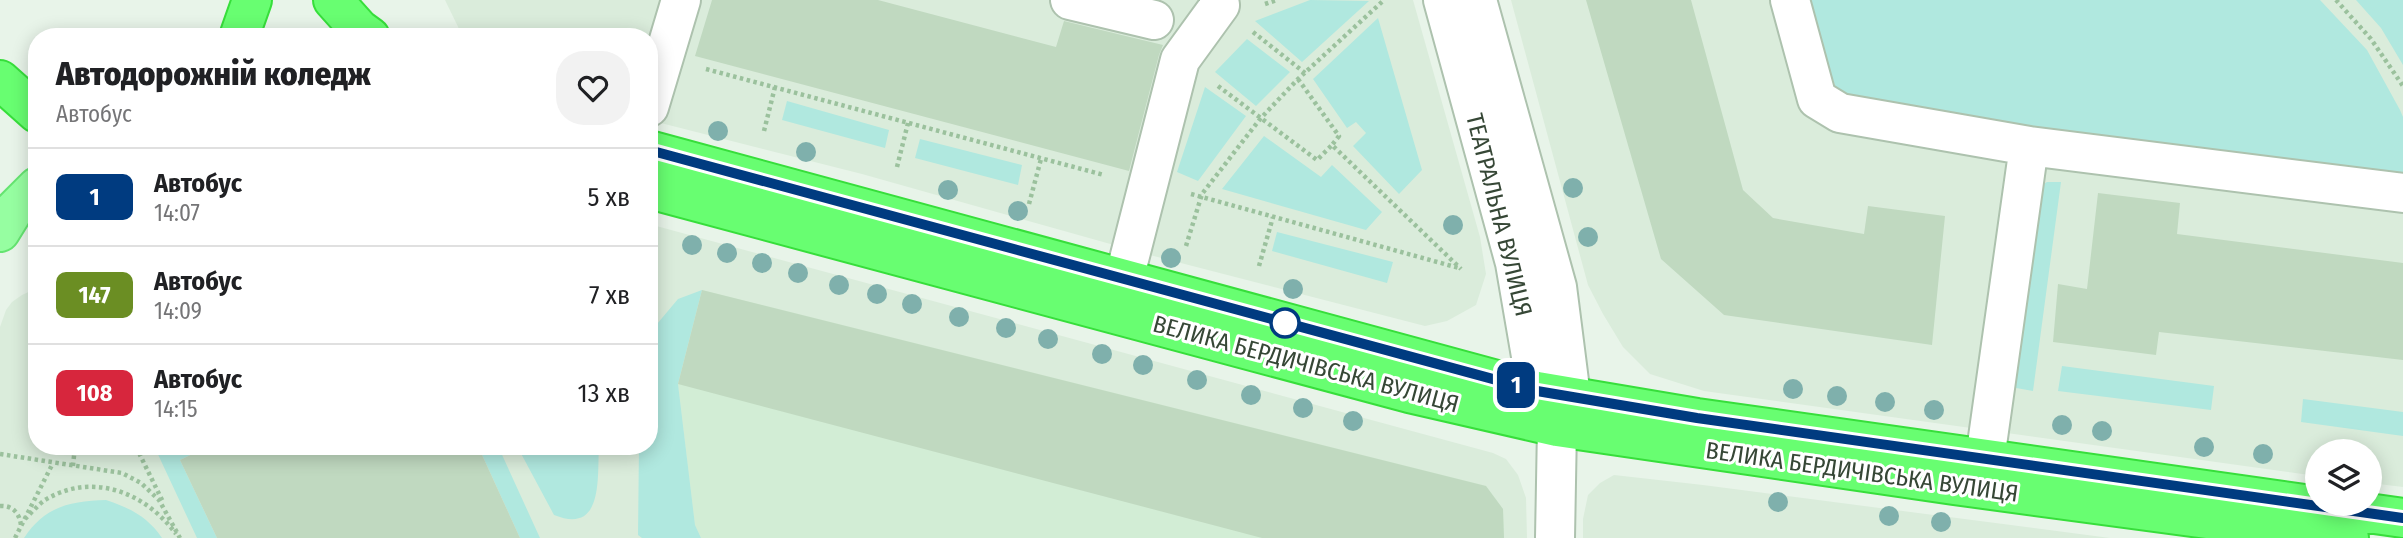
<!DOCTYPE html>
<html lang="uk">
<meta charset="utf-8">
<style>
body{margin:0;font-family:"Fira Sans Condensed",sans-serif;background:#f2f2f2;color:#202124;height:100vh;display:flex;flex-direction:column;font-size:26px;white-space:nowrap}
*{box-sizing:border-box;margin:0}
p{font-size:23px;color:#757577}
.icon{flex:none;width:38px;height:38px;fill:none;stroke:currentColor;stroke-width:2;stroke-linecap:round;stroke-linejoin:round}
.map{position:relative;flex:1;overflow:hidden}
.panel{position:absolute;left:28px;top:28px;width:630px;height:427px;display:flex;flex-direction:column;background:#fff;border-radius:28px;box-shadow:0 4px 18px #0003}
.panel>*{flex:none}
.badge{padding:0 14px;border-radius:10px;font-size:24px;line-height:46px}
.tools{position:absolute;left:2305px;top:439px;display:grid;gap:14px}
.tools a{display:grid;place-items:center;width:77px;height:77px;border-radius:50%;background:#fff;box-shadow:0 4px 18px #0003;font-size:35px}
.map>.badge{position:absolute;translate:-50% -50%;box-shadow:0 0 0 4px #fff}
.round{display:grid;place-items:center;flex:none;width:74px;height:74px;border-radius:28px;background:#f2f2f2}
.head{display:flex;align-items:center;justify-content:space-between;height:119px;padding:0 28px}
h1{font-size:33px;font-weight:800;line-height:52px}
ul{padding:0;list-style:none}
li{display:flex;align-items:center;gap:21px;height:98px;padding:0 28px;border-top:2px solid #e0e0e0}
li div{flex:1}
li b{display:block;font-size:26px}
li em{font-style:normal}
li .badge{min-width:77px;font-weight:700;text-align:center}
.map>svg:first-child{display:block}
.residential{fill:#daecdb}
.education{fill:#d2edd5}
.green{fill:#b0e8df}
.building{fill:#c0d9c0}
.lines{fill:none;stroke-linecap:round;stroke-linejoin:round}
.minor-casing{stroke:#adc2ae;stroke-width:42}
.major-casing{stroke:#65e471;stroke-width:42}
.highway-casing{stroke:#37de3b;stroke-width:42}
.path{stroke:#9bc19d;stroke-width:4.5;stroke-dasharray:3.5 3.5;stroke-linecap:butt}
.minor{stroke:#fff;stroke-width:38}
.major{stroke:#96fea1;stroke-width:38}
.highway{stroke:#68fe71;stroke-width:38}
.tree{fill:#7fb0ac}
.line-casing{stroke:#fff;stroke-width:16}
.line{stroke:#003b80;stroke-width:10}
.stop-dot{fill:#fff;stroke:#003b80;stroke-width:3.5}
.labels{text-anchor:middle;stroke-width:6;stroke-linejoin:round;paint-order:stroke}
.street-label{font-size:24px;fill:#364736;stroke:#fff}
</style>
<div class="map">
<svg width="2403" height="538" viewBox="0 0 2403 538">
<rect width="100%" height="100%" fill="#e8f4e9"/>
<!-- residential -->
<path class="residential" d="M445,0H1413L1480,237L1486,274L1476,305L1447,321L1425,326L1146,254L862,174L649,120V37H463Z
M1511,0H2403V487L2370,483V452H2317V476L1704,391L1650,374L1623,347L1603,314L1588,285Z
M649,224L1493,453L1506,459L1518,475L1526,498L1527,538H0V327L6,310L12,302L22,295L37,288V446H649Z
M1614,475L1703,485L2110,538H1583V519L1588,495L1600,483Z"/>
<!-- education -->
<path class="education" d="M702,290L1486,486L1503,509L1504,538H701L695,525L678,384Z"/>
<!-- green -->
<path class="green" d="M1310,0L1369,1L1302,62L1255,21Z
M1806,0H2320L2367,50L2400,110L2403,117V183L1842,106Z
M2356,0H2403V65L2381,28Z
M1378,18L1422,170L1399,194L1353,146L1366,133L1356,122L1347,128L1313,79Z
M1247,39L1290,72L1256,106L1215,72Z
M1205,87L1246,116L1198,181L1177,172Z
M787,101L889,130L885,148L782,120Z
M1264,136L1321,177L1332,165L1382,212L1366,230L1222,189Z
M920,139L1022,165L1018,185L915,158Z
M2047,182H2061L2033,391L2005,386L2028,193Z
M1277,232L1393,262L1387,283L1272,251Z
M702,290L678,384L695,525L701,538H642L638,535L639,446H649V345L657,324L678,299Z
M2062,366L2214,386L2211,410L2058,391Z
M2303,399L2403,412V436L2301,422Z
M158,446H209L180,460L217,538H197L155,448Z
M478,446H498L540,538H520Z
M517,446H599C597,478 604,535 554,515Z
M106,500C130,508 148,517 162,538H24C45,506 71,501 106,500Z"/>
<!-- building -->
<path class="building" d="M712,0H878L1056,47L1064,21L1163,45L1159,55L1129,171L695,56Z
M1586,0H1691L1743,190L1773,218L1864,234L1868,206L1945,216L1932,345L1724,315L1661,259Z
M2098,193L2180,203L2177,234L2403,263V360L2159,332L2156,355L2053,342L2058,284L2087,289Z
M702,290L1486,486L1503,509L1504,538H1262L678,384Z
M209,446H478L520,538H217L180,460Z"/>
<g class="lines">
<defs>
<path id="minor" d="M1070,0L1154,20
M1443,0L1515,263L1537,391L1553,419
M1477,0L1557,287L1571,397L1557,427L1555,538
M1790,0L1817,99L1840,113L2029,146L1985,459
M649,107L681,0
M2029,146L2403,193
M1124,279L1180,60L1220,5L1219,0"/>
<path id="major" d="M0,232L13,211L37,187"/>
<path id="highway" d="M333,0L359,29L370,37
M239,37L252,0
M0,80L37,113
M649,150L1537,391L1697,418L2403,518
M649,189L1409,393L1557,427L1954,485L2349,538"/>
</defs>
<!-- minor casing -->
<use href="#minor" class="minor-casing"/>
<!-- major casing -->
<use href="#major" class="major-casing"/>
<!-- highway casing -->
<use href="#highway" class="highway-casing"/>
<!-- path -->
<path class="path" d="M2336,0L2371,39L2403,86
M1265,4L1277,0
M1253,32L1305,73
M706,69L1104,175
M1298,79L1339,136L1332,145
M1218,86L1317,160L1332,145L1461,269
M764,131L775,87
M897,167L908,123
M1191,194L1459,268
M1029,204L1041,159
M1186,246L1202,194L1260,119L1298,79L1384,0
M1259,266L1273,217
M140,446V455L163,502
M0,454L122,473L141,483L159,500L180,538
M73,466L75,446
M0,506C12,505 20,513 21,526
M25,519C31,513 38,505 45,500C93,471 146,493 176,534
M15,538L53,463"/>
<!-- minor -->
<use href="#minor" class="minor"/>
<!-- major -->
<use href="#major" class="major"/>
<!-- highway -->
<use href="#highway" class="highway"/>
</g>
<!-- trees -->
<g class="tree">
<circle cx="718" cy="131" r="10"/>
<circle cx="806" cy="152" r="10"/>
<circle cx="1573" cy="188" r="10"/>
<circle cx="948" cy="190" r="10"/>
<circle cx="1018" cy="211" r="10"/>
<circle cx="1453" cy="225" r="10"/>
<circle cx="1588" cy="237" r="10"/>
<circle cx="692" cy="245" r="10"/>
<circle cx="727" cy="253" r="10"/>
<circle cx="1171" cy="258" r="10"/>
<circle cx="762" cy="263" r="10"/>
<circle cx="798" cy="273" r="10"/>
<circle cx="839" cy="285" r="10"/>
<circle cx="1293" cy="289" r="10"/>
<circle cx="877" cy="294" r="10"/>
<circle cx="912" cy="304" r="10"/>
<circle cx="959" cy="317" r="10"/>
<circle cx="1006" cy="328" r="10"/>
<circle cx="1048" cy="339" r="10"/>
<circle cx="1102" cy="354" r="10"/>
<circle cx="1143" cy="365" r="10"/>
<circle cx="1197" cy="380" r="10"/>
<circle cx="1793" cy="389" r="10"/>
<circle cx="1251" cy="395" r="10"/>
<circle cx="1837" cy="396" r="10"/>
<circle cx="1885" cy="402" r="10"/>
<circle cx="1303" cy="408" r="10"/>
<circle cx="1934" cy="410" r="10"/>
<circle cx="1353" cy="421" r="10"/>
<circle cx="2062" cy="425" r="10"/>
<circle cx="2102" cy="431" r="10"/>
<circle cx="2204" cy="447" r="10"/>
<circle cx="2263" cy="454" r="10"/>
<circle cx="1778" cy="502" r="10"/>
<circle cx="1889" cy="516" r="10"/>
<circle cx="1941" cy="522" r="10"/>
</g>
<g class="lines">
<defs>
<path id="line" d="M649,150L1537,391L1697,418L2403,518"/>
</defs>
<!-- line casing -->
<use href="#line" class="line-casing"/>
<!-- line -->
<use href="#line" class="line"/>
</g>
<!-- markers -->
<circle class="stop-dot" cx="1285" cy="323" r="14"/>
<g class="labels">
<!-- street labels -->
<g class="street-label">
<text transform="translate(1499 215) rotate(76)" y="8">ТЕАТРАЛЬНА ВУЛИЦЯ</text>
<text transform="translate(1306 364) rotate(15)" y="8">ВЕЛИКА БЕРДИЧІВСЬКА ВУЛИЦЯ</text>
<text transform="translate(1862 472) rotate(8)" y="8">ВЕЛИКА БЕРДИЧІВСЬКА ВУЛИЦЯ</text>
</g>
</g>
</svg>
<div class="tools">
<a><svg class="icon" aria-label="layers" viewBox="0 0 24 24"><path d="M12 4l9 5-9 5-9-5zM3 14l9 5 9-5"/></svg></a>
</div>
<b class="badge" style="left:1516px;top:385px;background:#003b80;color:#fff">1</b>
<section class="panel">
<div class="head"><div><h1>Автодорожній коледж</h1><p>Автобус</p></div><a class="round"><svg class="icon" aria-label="heart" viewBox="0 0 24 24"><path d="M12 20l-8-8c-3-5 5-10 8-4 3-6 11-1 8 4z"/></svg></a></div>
<ul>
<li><span class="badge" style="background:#003b80;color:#fff">1</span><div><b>Автобус</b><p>14:07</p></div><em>5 хв</em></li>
<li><span class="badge" style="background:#6b8e23;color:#fff">147</span><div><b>Автобус</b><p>14:09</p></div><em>7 хв</em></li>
<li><span class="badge" style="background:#d7263d;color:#fff">108</span><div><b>Автобус</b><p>14:15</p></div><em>13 хв</em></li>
</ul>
</section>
</div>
